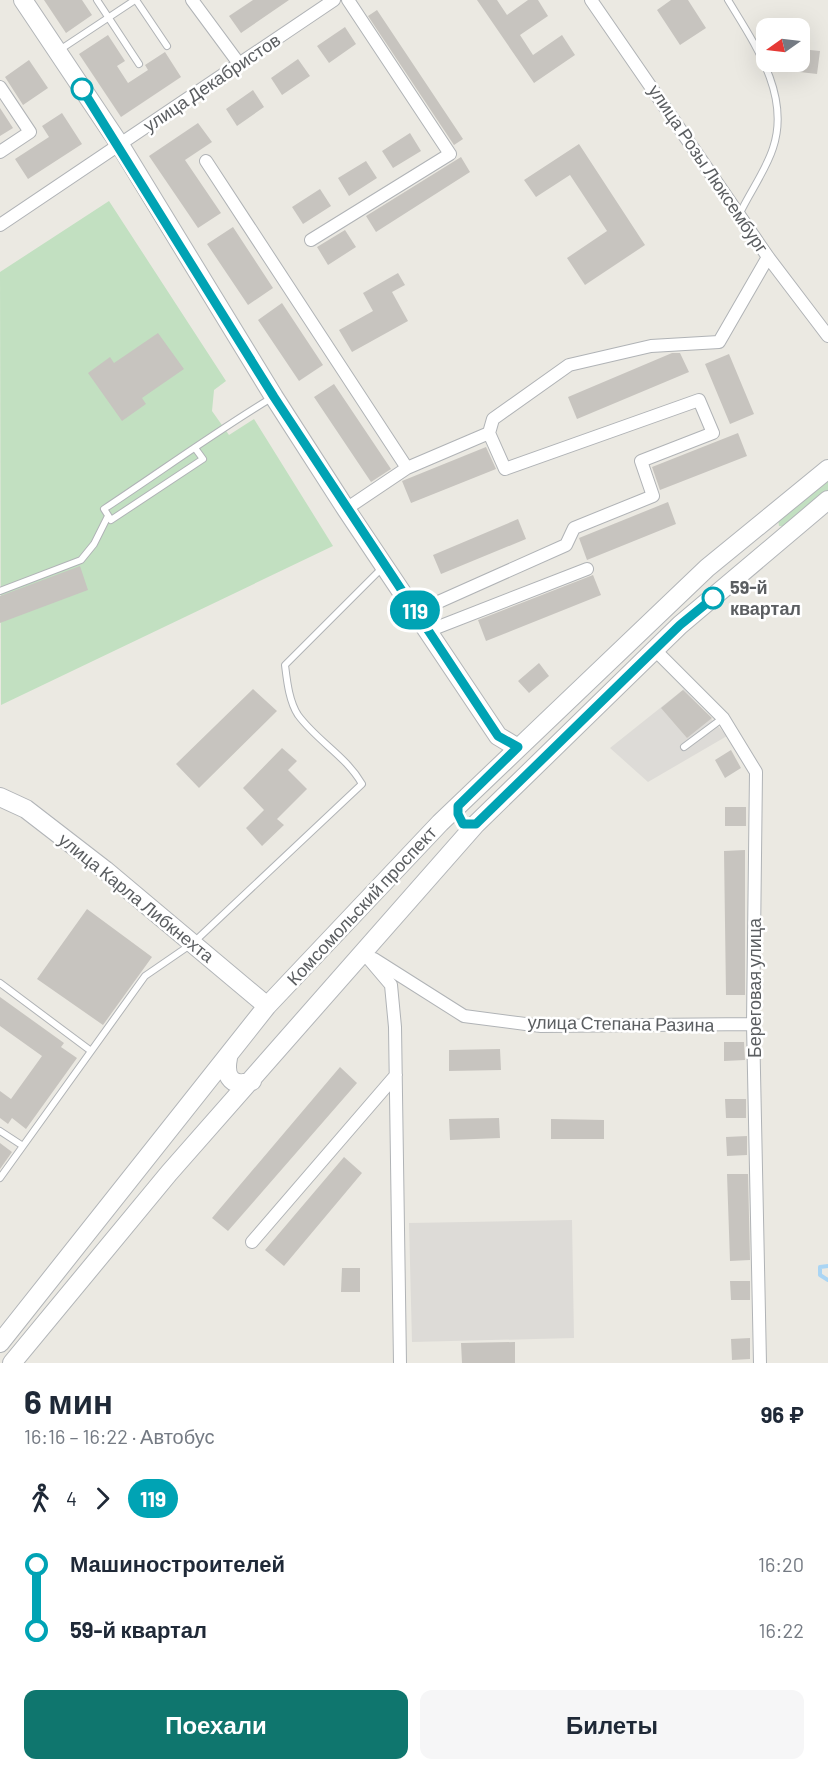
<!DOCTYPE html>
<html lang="ru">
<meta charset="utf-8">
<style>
body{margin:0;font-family:Barlow,sans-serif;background:#f6f6f7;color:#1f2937;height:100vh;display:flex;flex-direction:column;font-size:22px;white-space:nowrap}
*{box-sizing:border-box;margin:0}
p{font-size:20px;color:#747a83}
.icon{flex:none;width:33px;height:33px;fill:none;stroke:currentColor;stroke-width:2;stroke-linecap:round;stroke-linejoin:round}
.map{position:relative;height:1363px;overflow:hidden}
.panel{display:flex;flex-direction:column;background:#fff;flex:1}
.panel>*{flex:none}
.badge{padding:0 12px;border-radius:20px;font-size:21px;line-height:39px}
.needle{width:39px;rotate:256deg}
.buttons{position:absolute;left:756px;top:18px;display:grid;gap:12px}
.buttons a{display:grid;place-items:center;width:54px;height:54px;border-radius:12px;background:#fff;box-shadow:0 6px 24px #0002;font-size:30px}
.map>.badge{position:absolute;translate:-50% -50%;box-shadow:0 0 0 3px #fff}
.legs{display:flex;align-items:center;gap:9px;height:66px;padding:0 24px;font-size:20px}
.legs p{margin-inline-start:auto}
.head{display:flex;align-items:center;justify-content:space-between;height:102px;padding:0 24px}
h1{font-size:33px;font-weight:700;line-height:45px}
.button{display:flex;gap:12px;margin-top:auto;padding:12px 24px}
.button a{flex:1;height:69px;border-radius:12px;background:#0f766e;color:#fff;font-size:24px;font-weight:700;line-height:69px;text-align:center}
.button a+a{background:#f6f6f7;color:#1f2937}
ul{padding:0 24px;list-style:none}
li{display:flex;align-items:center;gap:21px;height:66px;font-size:22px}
li i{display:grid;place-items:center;width:9px;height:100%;margin:0 8px;background:currentColor}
li i::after{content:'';width:15px;height:15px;margin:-8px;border:4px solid;border-radius:50%;background:#fff}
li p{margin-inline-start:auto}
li:first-child i{background:linear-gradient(#0000 50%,currentColor 0)}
li:last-child i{background:linear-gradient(currentColor 50%,#0000 0)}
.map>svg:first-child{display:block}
.industrial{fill:#dddbd7}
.green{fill:#c2e0c1}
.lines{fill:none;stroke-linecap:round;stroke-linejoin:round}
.stream{stroke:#aad5f4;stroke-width:4}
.building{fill:#c7c4bf}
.lane-casing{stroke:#b0b3b6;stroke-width:8}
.street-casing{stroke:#b0b3b6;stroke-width:14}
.secondary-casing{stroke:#b2b5b8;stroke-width:20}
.lane{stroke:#fff;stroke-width:6}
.street{stroke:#fff;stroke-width:12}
.secondary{stroke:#fff;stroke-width:18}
.line-1-casing{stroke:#fff;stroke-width:14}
.line-1{stroke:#00a3b4;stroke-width:9}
.stop-1-dot{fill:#fff;stroke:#00a3b4;stroke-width:3}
.labels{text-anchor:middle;stroke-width:5;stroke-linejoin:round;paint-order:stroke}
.street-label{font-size:18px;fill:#5b5e61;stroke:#fff}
.stop-label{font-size:18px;font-weight:bold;fill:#5b5e61;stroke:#fff;text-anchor:start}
</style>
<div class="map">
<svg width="828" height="1363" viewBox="0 0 828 1363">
<rect width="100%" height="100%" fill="#ebe9e2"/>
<!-- industrial -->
<path class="industrial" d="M684,689L727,736L648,782L610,748Z
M572,1220L574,1338L412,1342L409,1223Z"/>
<!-- green -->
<path class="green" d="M109,201L226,381L214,390L212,411L229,435L254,419L333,546L1,705L0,272Z
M828,479V491L786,526H779L778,519Z"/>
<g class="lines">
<!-- stream -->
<path class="stream" d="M828,1266L820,1267V1275L828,1280"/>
</g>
<!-- building -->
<path class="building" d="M44,0H82L92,15L66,33Z
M253,0H289L241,33L229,16Z
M477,0H497L507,15L528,0H538L548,16L520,35L533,55L562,35L575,55L534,83Z
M671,0H688L706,28L680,45L657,10Z
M377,10L463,139L454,145L368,16Z
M345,27L356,44L329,63L317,46Z
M108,35L125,61L117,66L128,83L148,70L145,65L165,52L181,77L121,117L79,54Z
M800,49L820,51L817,74L791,71L792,62H800Z
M298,59L310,76L282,95L271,78Z
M29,60L48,88L23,105L5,77Z
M253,90L264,107L237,126L226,109Z
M0,108L13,128L0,136Z
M62,113L82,144L28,179L15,159L49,137L42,126Z
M198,123L212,142L185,160L221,213L198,228L149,156Z
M410,133L421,151L393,168L382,151Z
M579,144L645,245L585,285L567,258L607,231L570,175L536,197L524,180Z
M461,157L470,172L376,232L366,216Z
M366,161L377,178L349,196L338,178Z
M320,189L331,206L303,224L292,207Z
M233,227L273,288L248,305L207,244Z
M345,230L356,247L328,265L317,247Z
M398,273L405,285L392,292L408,321L352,352L339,330L373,311L363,293Z
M282,303L323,365L299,381L258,320Z
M158,333L184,369L142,398L146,404L122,421L88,373L110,357L114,363Z
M672,353H680L689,372L577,419L568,397Z
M729,354L754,414L730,424L705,364Z
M334,384L391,469L371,482L314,397Z
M738,433L747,456L660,490L652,467Z
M486,447L496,469L411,503L402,481Z
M668,502L676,524L587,560L579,538Z
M518,519L526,539L441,574L433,555Z
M80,566L88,590L0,623V596Z
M593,575L601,595L486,641L478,620Z
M539,663L549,676L529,693L518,681Z
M253,689L277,711L199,788L176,764Z
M683,690L712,718L687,738L661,708Z
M282,748L297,761L288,770L307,789L277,819L284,825L262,846L246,828L264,810L243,788Z
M731,750L741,768L725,778L715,760Z
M725,807H746V826H725Z
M745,850V995H726L724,851Z
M87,909L152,957L103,1025L37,979Z
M0,997L64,1043L61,1047L77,1058L26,1129L12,1118L8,1124L0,1118V1091L11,1099L42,1056L0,1026Z
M724,1042H744L745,1060L724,1061Z
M500,1049L501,1070L449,1071V1050Z
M340,1067L357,1083L228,1231L212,1218Z
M725,1099H746V1118H726Z
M499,1118L500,1138L450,1140L449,1119Z
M551,1119L604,1120V1139H551Z
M747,1136V1155L727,1156L726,1137Z
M0,1143L12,1152L0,1169Z
M344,1157L362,1173L284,1266L265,1250Z
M727,1174H748L750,1260L730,1261Z
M342,1268H360V1292H341Z
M730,1281H750V1300H731Z
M750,1338V1359L732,1360L731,1339Z
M515,1342V1363H462L461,1343Z"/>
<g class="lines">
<defs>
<path id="lane" d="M97,0L139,64
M136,0L167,46
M728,0C754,43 791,95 773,148C766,170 750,192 740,213
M58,51L135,0
M195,448L203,459L111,520L104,509C160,472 215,432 273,397
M0,591L81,560L94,544L108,516
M684,747L723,718
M0,983L91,1051
M0,1131L23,1146L145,976L193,943L362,784C346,756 317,741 298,715C289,701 287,681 285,665L383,567
M0,1178L23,1146"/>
<path id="street" d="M192,0L240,65
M591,0L768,257L828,336
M0,87L30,132L0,152
M206,161L407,468
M0,225L334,0
M311,240L450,154L348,0
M346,509L407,468L489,433L493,419L569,365L651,346L719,342L768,257
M416,612L566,545L574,528L653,496L641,461L713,433L699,400L505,469L489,433
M428,631L587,569
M655,650L723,718L756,772L753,1024L760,1363
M363,952L391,985L395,1027L400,1363
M374,959L464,1016L541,1026L753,1024
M252,1242L396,1075"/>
<path id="secondary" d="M23,0L120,145L274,397L346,509L498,736L518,748
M0,797L26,809L105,870L267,1006
M228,1058C224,1078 233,1088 252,1081
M0,1343L267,1006L440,823L707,568L828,469
M12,1363L169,1173L476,824L680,625L828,500"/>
</defs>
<!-- lane casing -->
<use href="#lane" class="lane-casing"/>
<!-- street casing -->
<use href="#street" class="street-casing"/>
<!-- secondary casing -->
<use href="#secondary" class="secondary-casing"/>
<!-- lane -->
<use href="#lane" class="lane"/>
<!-- street -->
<use href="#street" class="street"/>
<!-- secondary -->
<use href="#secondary" class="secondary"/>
</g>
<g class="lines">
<defs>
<path id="line-1" d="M82,89L274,397L498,736L518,747L458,806V814L463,824H476L680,625L713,598"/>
</defs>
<!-- line-1 casing -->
<use href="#line-1" class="line-1-casing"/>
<!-- line-1 -->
<use href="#line-1" class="line-1"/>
</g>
<!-- markers -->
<g class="stop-1-dot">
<circle cx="82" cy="89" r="10"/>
<circle cx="713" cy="598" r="10"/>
</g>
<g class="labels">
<!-- street labels -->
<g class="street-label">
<text transform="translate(212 83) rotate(-34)" y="6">улица Декабристов</text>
<text transform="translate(708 169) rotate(56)" y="6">улица Розы Люксембург</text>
<text transform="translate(136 898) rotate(39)" y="6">улица Карла Либкнехта</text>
<text transform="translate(362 906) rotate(-47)" y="6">Комсомольский проспект</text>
<text transform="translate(755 988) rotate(-90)" y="6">Береговая улица</text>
<text transform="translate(621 1024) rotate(1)" y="6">улица Степана Разина</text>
</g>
<!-- stop labels -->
<g class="stop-label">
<text x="730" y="594">59-й<tspan x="730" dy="21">квартал</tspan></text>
</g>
</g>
</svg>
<div class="buttons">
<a><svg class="needle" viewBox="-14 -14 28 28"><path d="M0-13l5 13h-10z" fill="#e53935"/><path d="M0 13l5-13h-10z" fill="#747a83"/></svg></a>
</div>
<b class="badge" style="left:415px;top:610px;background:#00a3b4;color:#fff">119</b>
</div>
<section class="panel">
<div class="head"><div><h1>6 мин</h1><p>16:16 – 16:22 · Автобус</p></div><b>96 ₽</b></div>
<div class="legs"><svg class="icon" aria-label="walk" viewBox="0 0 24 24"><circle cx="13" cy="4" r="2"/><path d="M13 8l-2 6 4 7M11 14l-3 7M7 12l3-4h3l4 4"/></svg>4<svg class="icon" aria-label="forward" viewBox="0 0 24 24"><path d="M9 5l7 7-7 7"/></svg><b class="badge" style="background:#00a3b4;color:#fff">119</b></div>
<ul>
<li><i style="color:#00a3b4"></i><b>Машиностроителей</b><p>16:20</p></li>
<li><i style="color:#00a3b4"></i><b>59-й квартал</b><p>16:22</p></li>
</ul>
<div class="button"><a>Поехали</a><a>Билеты</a></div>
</section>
